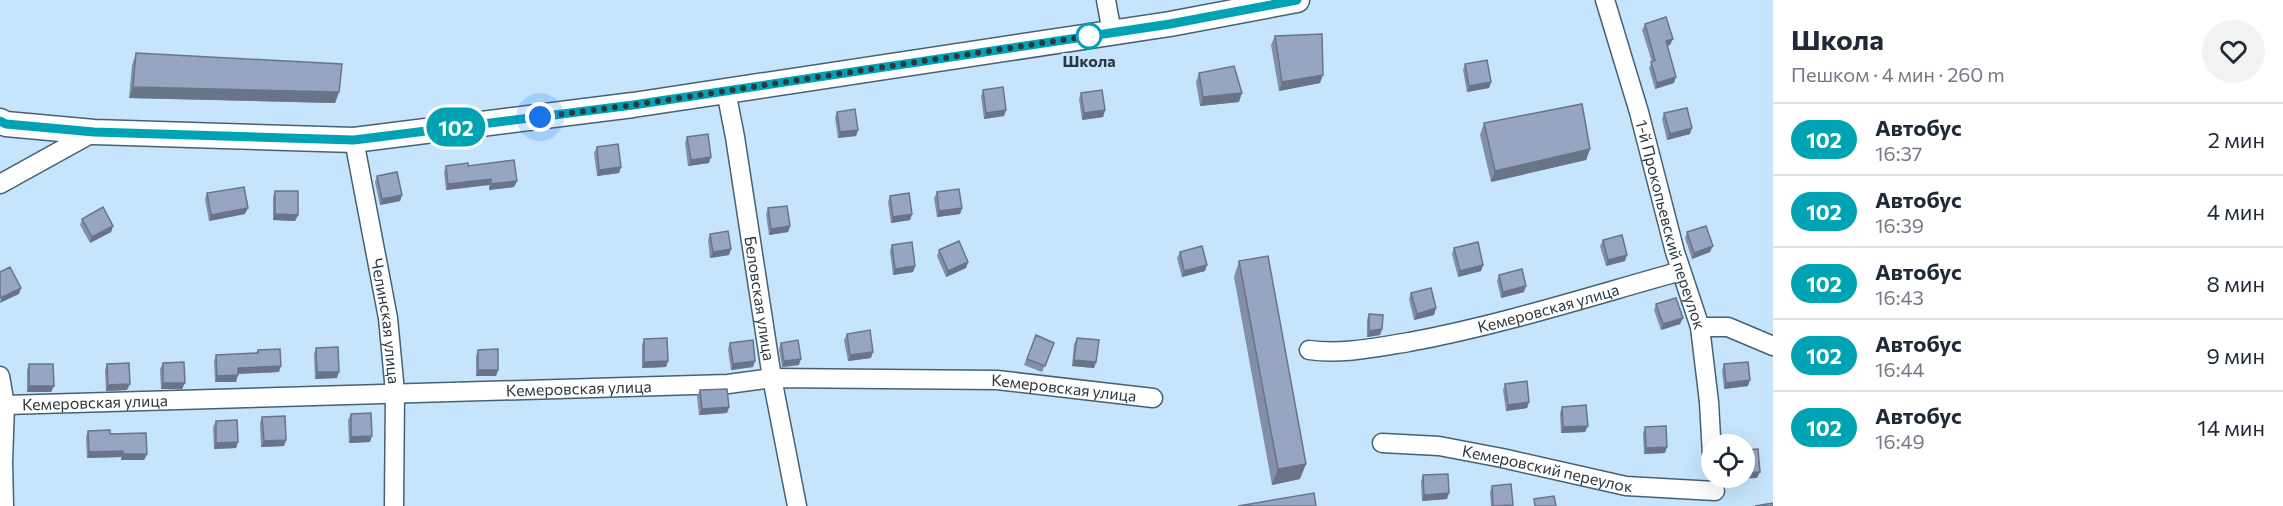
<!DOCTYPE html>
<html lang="ru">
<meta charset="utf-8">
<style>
body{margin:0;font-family:Commissioner,sans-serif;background:#f2f2f3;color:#1f2937;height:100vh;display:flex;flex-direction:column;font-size:22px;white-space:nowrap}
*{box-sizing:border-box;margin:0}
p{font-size:20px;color:#747a83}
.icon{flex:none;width:33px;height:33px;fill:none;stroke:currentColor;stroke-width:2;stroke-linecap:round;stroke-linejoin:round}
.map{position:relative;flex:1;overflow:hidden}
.side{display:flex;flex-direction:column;background:#fff;width:510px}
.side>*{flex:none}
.badge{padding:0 12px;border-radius:20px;font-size:21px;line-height:39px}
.tools{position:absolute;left:1701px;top:434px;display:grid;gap:12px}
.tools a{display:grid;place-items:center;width:54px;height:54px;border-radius:50%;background:#fff;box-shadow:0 6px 24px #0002;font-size:30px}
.you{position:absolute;width:30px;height:30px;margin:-15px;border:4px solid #fff;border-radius:50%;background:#1a73e8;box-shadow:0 0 0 9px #1a73e833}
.map>.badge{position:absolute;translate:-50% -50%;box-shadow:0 0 0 3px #fff}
.round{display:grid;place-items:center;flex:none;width:63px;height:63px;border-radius:32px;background:#f2f2f3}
.overview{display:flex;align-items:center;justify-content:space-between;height:102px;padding:0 18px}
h1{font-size:28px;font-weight:700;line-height:45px}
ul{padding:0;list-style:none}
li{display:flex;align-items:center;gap:18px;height:72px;padding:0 18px;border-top:2px solid #e0e1e3}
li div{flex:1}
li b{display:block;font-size:22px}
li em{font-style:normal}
li .badge{min-width:66px;font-weight:700;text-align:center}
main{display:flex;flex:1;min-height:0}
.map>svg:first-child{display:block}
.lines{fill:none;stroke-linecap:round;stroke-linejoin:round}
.minor-casing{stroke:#466174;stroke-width:21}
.major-casing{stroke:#466174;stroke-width:27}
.minor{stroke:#fff;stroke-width:18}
.major{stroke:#fff;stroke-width:24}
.wall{fill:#838ea7}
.shaded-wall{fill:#6a7488}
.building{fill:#98a5c2;stroke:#6a7488;stroke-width:1.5}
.line-casing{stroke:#fff;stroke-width:14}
.line{stroke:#00a3b4;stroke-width:9}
.walk{stroke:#2c3841;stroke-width:6;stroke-dasharray:0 10.8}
.stop-dot{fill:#fff;stroke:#00a3b4;stroke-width:3}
.labels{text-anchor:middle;stroke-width:6;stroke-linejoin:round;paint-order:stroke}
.stop-label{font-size:16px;font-weight:bold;fill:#2c3841;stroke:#c6e5fc}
.street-label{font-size:16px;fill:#2c3841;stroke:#c6e5fc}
</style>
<main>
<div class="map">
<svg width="1773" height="506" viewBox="0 0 1773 506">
<rect width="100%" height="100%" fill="#c6e5fc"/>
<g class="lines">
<defs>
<g id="minor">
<path d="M1106,0L1112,33"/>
<path id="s1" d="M1605,0L1639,112L1675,252L1700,327L1709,402L1712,455"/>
<path id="s2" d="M726,91L735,137L772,378L797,506"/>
<path id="s3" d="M354,140L388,318L395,392L394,506"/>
<path d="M0,184L94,132"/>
<path d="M1700,327H1728L1773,346"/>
<path id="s4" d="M1309,350C1341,355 1378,347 1409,342C1501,325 1591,296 1681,271"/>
<path d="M0,376L5,405L3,462L4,506"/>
<path id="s5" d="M5,405L728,384L772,378L997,380L1153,398"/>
<path id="s6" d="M1382,443L1439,446L1502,458L1626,486L1715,491"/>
</g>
<path id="major" d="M0,121L6,124L94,132L354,140L633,105L1170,24L1297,0"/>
</defs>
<!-- minor casing -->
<use href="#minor" class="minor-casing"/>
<!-- major casing -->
<use href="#major" class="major-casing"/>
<!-- minor -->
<use href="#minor" class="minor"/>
<!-- major -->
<use href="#major" class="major"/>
</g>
<!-- wall -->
<path class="wall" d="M1645,24L1670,45L1667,46L1674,83L1655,89L1649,68L1652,62L1642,30Z
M1275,36L1320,83L1279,91L1271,45Z
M136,53L339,92L335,103L129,98L132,65Z
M1465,64L1491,82L1489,88L1467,92L1463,70Z
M1199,73L1239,102L1200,106L1196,82Z
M983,90L1006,110L1004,116L984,119L981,96Z
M1081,93L1105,110L1103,117L1082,120L1079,99Z
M837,112L858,130L856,136L838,138L835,118Z
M1664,113L1690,134L1667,140L1662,119Z
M1484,123L1590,149L1586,160L1491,182L1480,135Z
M687,137L709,163L688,166L685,143Z
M597,147L621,167L619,173L597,176L594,153Z
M446,166H468L517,181L514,187L489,190V185L446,190L444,172Z
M377,176L402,195L400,201L380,205L375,182Z
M275,191L298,215L295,221L273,220V197Z
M937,192L962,208L960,214L937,217L934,198Z
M207,193L245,214L209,221L205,199Z
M890,196L912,214L910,220L891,223L888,202Z
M768,208L790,226L788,232L769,235L766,214Z
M82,219L113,226L111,232L90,243L80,225Z
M1687,232L1710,252L1692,259L1685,238Z
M710,234L731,249L729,255L710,258L708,240Z
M1603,240L1625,261L1606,266L1600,246Z
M892,245L915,266L913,272L893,275L890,251Z
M1454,248L1483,265L1481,271L1458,277L1452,254Z
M939,250L968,262L966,268L946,277L937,256Z
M1180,252L1205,271L1182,277L1177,258Z
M1239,261L1300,479L1272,485L1234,277Z
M1499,275L1524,292L1501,298L1497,281Z
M1411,293L1436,308L1434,315L1414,320L1409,299Z
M1656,304L1683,318L1680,324L1661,330L1654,310Z
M1369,314L1382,329L1380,335L1367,337V320Z
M847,334L871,358L848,361L844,340Z
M1036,335L1054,343L1042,372L1024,365Z
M1077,338L1096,362L1094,368L1072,366L1074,344Z
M644,339L668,361L666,367L642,368V345Z
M730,343L753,367L731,370L728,349Z
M781,343L799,365L782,367L779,349Z
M316,348L337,378L315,379L314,354Z
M258,350L279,372L238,374L236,382H215L214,361L216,355L256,353Z
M478,350L498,370L496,376H476V356Z
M163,363L182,389H161L160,369Z
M29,364L54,386L51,392H27V370Z
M107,364L127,390L106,391L105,370Z
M1724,364L1748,386L1724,389L1722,370Z
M1505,384L1529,402L1527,408L1506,411L1503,390Z
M700,390L729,407L727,413L699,415L697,396Z
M1562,407L1585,432L1561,433L1560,413Z
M351,414L370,442L349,443L348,420Z
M262,417L286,440L284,446L261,447L260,423Z
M216,421L238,442L236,448L214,449L213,427Z
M1645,427L1665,453L1644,454L1643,433Z
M88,431L110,434L147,454L144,460H121V457L87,458L86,437Z
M1423,475L1447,499L1422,501L1421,481Z
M1492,486L1513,505V506H1491L1490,492Z"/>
<!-- shaded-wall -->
<path class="shaded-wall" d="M1673,39L1670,45L1663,47L1666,41Z
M1323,75L1320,83L1279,91L1282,82Z
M1676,77L1674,83L1655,89L1657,83Z
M1491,82L1489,88L1467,92L1469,86Z
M133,87L339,92L335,103L129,98Z
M1242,93L1239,102L1200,106L1203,97Z
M1006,110L1004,116L984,119L986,113Z
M1105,110L1103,117L1082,120L1084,113Z
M1692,128L1690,134L1667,140L1670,134Z
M858,130L856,136L838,138L840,132Z
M1590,149L1586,160L1491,182L1495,171Z
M711,157L709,163L688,166L691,160Z
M621,167L619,173L597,176L599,170Z
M491,179L489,185L446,190L448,184Z
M517,181L514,187L489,190L491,184Z
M402,195L400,201L380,205L382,199Z
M248,208L245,214L209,221L211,215Z
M962,208L960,214L937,217L939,211Z
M275,214L298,215L295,221L273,220Z
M912,214L910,220L891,223L893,217Z
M113,226L111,232L90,243L92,237Z
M790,226L788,232L769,235L771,229Z
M1713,246L1710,252L1692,259L1694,253Z
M731,249L729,255L710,258L713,252Z
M1627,255L1625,261L1606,266L1608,260Z
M968,262L966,268L946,277L948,271Z
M1207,265L1205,271L1182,277L1184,271Z
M1483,265L1481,271L1458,277L1460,271Z
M915,266L913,272L893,275L895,269Z
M1526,286L1524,292L1501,298L1503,292Z
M21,288L19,294L0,303L1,298Z
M1436,308L1434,315L1414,320L1417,314Z
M1683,318L1680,324L1661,330L1663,324Z
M1382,329L1380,335L1367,337L1369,331Z
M873,352L871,358L848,361L850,355Z
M801,359L799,365L782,367L784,361Z
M1074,360L1096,362L1094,368L1072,366Z
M668,361L666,367L642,368L644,362Z
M755,361L753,367L731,370L733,364Z
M281,366L279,372L235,374L238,368Z
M478,370H498L496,376H476Z
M317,372H339L337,378L315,379Z
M238,375L236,382H215L217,376Z
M1750,380L1748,386L1724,389L1726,383Z
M163,383H185L182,389H161Z
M130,384L127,390L106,391L108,385Z
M29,386H54L51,392H27Z
M1529,402L1527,408L1506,411L1508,405Z
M729,407L727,413L699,415L702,409Z
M1588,426L1585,432L1561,433L1563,427Z
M372,436L370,442L349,443L351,437Z
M286,440L284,446L261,447L264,441Z
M238,442L236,448L214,449L216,443Z
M1667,447L1665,453L1644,454L1646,448Z
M123,451L121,457L87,458L89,452Z
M123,454H147L144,460H121Z
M1306,464L1300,479L1272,485L1278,469Z
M1760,472L1757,478L1735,479L1736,477H1744V473Z
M1449,493L1447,499L1422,501L1424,495Z"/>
<!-- building -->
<path class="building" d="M1666,17L1673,39L1666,41L1676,77L1657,83L1651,62L1655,60L1645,24Z
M1322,34L1323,75L1282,82L1275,36Z
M136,53L342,64L339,92L133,87Z
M1487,60L1491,82L1469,86L1465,64Z
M1234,66L1242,93L1203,97L1199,73Z
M1003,87L1006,110L986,113L983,90Z
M1102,90L1105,110L1084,113L1081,93Z
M1582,104L1590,149L1495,171L1484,123Z
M1687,108L1692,128L1670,134L1664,113Z
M855,109L858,130L840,132L837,112Z
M708,134L711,157L691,160L687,137Z
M618,144L621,167L599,170L597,147Z
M514,160L517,181L491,184V179L448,184L446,166L468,163V166Z
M397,172L402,195L382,199L377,176Z
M244,187L248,208L211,215L207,193Z
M959,189L962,208L939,211L937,192Z
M275,191H298V215L275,214Z
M909,193L912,214L893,217L890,196Z
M787,206L790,226L771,229L768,208Z
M103,207L113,226L92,237L82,219Z
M1706,226L1713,246L1694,253L1687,232Z
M728,231L731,249L713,252L710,234Z
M1622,235L1627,255L1608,260L1603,240Z
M959,241L968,262L948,271L939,250Z
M912,242L915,266L895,269L892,245Z
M1478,242L1483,265L1460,271L1454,248Z
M1202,246L1207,265L1184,271L1180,252Z
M1268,256L1306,464L1278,469L1239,261Z
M10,267L21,288L1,298L0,295V272Z
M1522,269L1526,286L1503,292L1499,275Z
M1431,288L1436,308L1417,314L1411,293Z
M1676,298L1683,318L1663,324L1656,304Z
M1369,314L1383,315L1382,329L1369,331Z
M870,330L873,352L850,355L847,334Z
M1036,335L1054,343L1045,366L1027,359Z
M667,338L668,361L644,362V339Z
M1077,338L1099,340L1096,362L1074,360Z
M753,340L755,361L733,364L730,343Z
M798,340L801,359L784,361L781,343Z
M338,347L339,372H317L316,348Z
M280,349L281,366L238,368V375L217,376L216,355L258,353V350Z
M498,349V370H478V350Z
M184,362L185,383H163V363Z
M1748,362L1750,380L1726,383L1724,364Z
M129,363L130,384L108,385L107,364Z
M29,364H53L54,386H29Z
M1527,381L1529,402L1508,405L1505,384Z
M727,389L729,407L702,409L700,390Z
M1586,405L1588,426L1563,427L1562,407Z
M371,413L372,436L351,437V414Z
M285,416L286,440L264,441L262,417Z
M237,420L238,442L216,443V421Z
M1666,426L1667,447L1646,448L1645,427Z
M110,430V434L146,433L147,454H123V451L89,452L88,431Z
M1758,449L1760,472L1744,473V450Z
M1448,474L1449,493L1424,495L1423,475Z
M1511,484L1513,505L1493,506L1492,486Z
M1314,493L1316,506H1238Z
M1554,496L1556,506H1535L1534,499Z
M1773,503V506H1755Z"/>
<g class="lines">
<defs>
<path id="line" d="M0,121L6,124L94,132L354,140L633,105L1170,24L1297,0"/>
</defs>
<!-- line casing -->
<use href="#line" class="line-casing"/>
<!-- line -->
<use href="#line" class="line"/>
<!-- walk -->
<path class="walk" d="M540,117L633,105L1089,36"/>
</g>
<!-- markers -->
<circle class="stop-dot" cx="1089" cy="36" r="12"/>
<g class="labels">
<!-- stop labels -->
<g class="stop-label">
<text x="1089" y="67">Школа</text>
</g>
<!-- street labels -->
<g class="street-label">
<text dy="6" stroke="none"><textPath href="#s1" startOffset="234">1-й Прокопьевский переулок</textPath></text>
<text dy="6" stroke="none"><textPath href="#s2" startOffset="210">Беловская улица</textPath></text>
<text dy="6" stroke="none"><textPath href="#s4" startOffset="244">Кемеровская улица</textPath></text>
<text dy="6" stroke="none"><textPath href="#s3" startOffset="184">Челинская улица</textPath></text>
<text dy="6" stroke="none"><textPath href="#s5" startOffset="574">Кемеровская улица</textPath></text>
<text dy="6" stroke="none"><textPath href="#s5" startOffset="1060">Кемеровская улица</textPath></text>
<text dy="6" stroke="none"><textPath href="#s5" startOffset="90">Кемеровская улица</textPath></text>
<text dy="6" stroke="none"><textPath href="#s6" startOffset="168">Кемеровский переулок</textPath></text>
</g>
</g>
</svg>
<div class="tools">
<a><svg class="icon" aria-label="locate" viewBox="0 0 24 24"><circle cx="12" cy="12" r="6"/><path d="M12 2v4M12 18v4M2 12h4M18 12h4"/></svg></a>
</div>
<div class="you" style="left:540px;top:117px"></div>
<b class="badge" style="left:456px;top:127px;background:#00a3b4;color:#fff">102</b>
</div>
<section class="side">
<div class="overview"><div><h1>Школа</h1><p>Пешком · 4 мин · 260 m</p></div><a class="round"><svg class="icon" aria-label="heart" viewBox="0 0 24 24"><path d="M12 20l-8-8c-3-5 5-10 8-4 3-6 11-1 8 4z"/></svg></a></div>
<ul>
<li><span class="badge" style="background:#00a3b4;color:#fff">102</span><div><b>Автобус</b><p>16:37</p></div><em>2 мин</em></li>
<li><span class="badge" style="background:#00a3b4;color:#fff">102</span><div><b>Автобус</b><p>16:39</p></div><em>4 мин</em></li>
<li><span class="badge" style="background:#00a3b4;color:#fff">102</span><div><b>Автобус</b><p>16:43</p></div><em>8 мин</em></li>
<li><span class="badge" style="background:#00a3b4;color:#fff">102</span><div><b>Автобус</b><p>16:44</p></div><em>9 мин</em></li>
<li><span class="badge" style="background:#00a3b4;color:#fff">102</span><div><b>Автобус</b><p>16:49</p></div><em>14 мин</em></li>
</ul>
</section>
</main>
